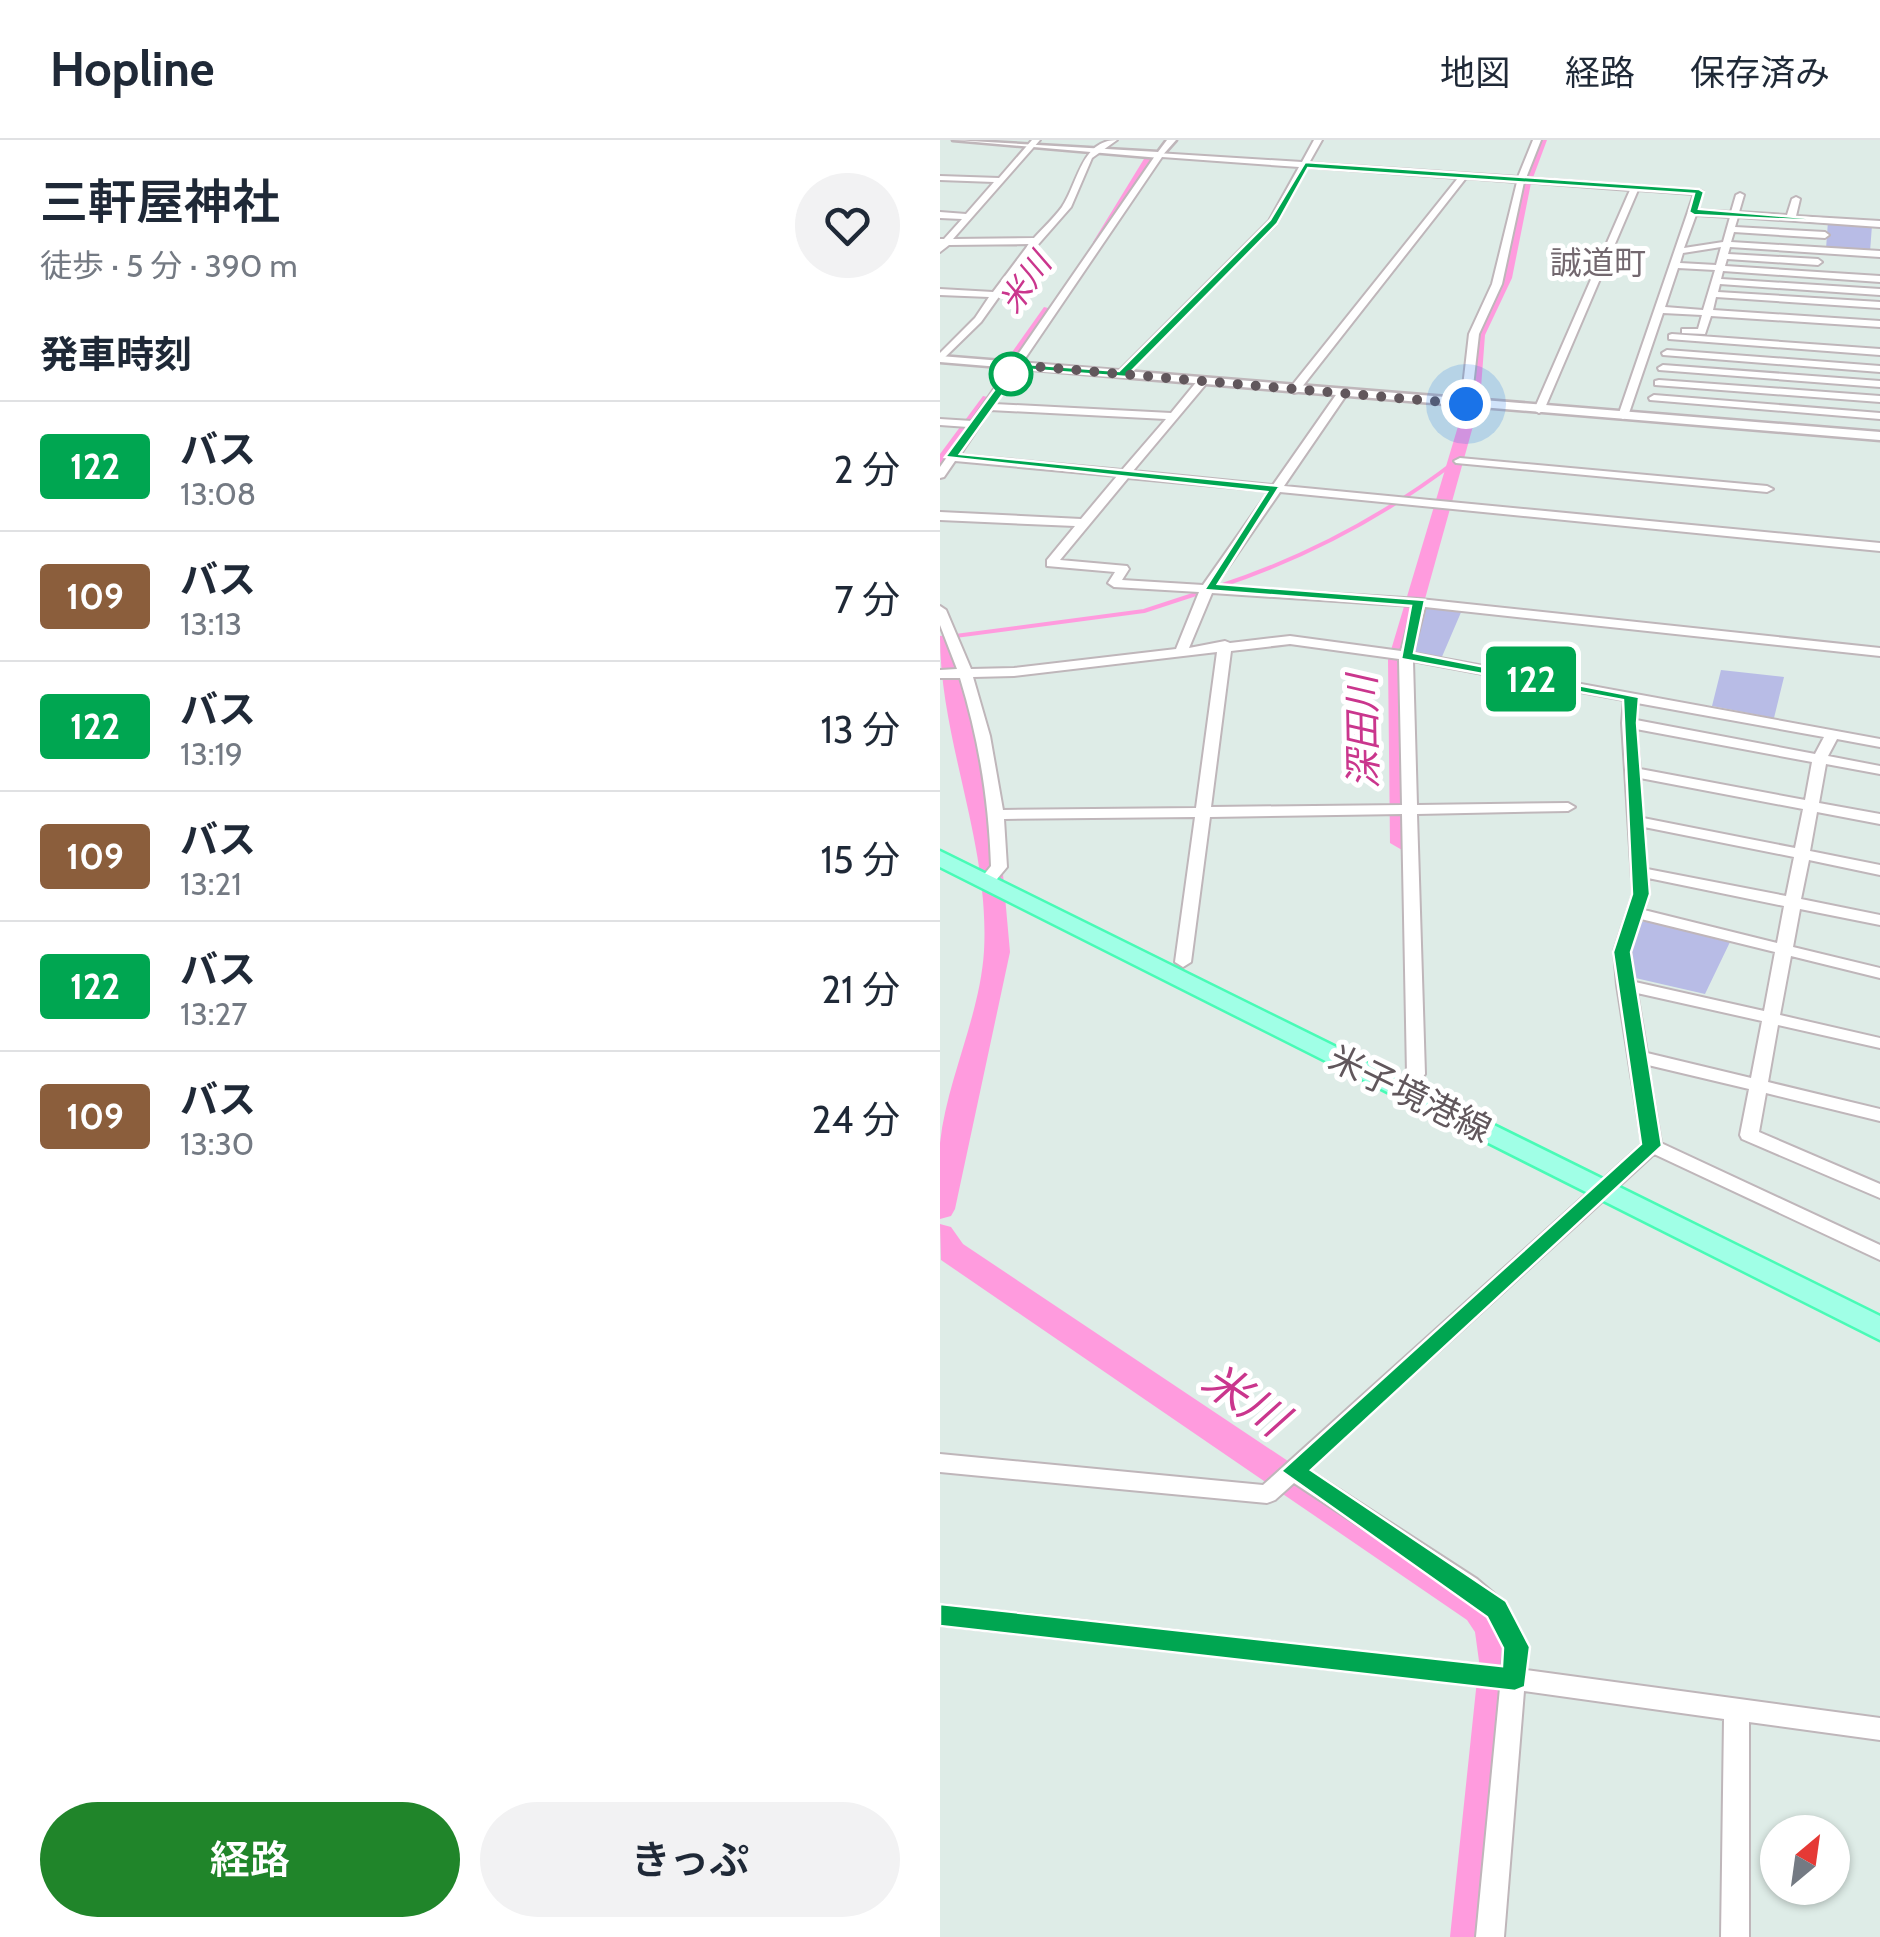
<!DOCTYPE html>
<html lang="ja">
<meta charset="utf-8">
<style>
body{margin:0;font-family:Cabin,"Noto Sans JP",sans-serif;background:#f2f2f3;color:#1f2937;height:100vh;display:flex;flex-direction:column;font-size:38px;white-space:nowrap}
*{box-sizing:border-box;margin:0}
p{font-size:32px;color:#747a83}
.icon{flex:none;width:55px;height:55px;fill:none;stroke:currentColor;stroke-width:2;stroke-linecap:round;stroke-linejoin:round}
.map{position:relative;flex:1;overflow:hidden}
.sheet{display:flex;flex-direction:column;background:#fff;width:940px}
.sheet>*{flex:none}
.badge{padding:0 20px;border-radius:8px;font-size:35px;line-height:65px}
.needle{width:65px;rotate:29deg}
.tools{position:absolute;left:820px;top:1675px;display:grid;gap:20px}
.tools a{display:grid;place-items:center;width:90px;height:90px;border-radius:50%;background:#fff;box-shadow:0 2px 8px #0004;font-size:50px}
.you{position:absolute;width:50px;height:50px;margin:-25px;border:8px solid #fff;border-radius:50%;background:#1a73e8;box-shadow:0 0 0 15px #1a73e833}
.map>.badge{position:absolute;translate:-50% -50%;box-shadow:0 0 0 5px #fff}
h2{padding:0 40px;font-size:38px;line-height:90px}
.round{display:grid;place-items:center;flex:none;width:105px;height:105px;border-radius:52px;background:#f2f2f3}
.headline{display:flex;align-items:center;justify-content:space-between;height:170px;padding:0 40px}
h1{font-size:48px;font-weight:600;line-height:75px}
.button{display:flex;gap:20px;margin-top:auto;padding:20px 40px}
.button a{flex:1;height:115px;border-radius:60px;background:#20852a;color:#fff;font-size:40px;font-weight:600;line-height:115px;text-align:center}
.button a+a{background:#f2f2f3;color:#1f2937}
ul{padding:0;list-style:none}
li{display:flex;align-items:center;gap:30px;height:130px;padding:0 40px;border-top:2px solid #e0e1e3}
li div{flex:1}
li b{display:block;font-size:38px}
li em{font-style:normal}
li .badge{min-width:110px;font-weight:700;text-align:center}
header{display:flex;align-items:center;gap:60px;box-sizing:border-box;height:140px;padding:0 50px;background:#fff;border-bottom:2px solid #e0e1e3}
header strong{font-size:48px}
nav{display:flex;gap:55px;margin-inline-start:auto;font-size:35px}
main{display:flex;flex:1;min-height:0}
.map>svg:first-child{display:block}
.green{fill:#b8bce6}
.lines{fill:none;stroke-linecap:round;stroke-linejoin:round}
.stream{stroke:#ff9bde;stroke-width:4}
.river{fill:#ff9bde;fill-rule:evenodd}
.minor-casing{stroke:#bfb6ba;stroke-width:4}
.tertiary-casing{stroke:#bfb6ba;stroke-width:5}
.primary-casing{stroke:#48fbb6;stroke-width:5}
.minor{fill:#fff;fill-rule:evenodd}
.tertiary{fill:#fff;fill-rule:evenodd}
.primary{fill:#a0ffe6;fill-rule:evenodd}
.line{fill:#00a651;stroke:#fff;stroke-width:2.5}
.walk{stroke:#61575c;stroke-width:10;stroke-dasharray:0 18}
.stop-dot{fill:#fff;stroke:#00a651;stroke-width:5}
.labels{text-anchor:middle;stroke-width:10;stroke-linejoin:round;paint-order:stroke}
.far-quarter-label{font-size:32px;fill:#73686f;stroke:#fff}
.far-water-label{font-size:32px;font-style:italic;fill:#ca368d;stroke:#fff}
.street-label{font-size:35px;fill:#61575c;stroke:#fff}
.water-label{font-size:38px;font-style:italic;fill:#ca368d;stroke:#fff}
.near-water-label{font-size:45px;font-style:italic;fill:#ca368d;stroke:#fff}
</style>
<header>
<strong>Hopline</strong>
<nav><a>地図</a><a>経路</a><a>保存済み</a></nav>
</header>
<main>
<section class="sheet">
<div class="headline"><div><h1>三軒屋神社</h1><p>徒歩 · 5 分 · 390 m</p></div><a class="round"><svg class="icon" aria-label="heart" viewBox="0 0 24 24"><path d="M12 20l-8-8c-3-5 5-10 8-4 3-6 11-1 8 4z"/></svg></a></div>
<h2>発車時刻</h2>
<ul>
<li><span class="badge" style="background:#00a651;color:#fff">122</span><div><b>バス</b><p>13:08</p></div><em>2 分</em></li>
<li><span class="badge" style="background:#8b5e3c;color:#fff">109</span><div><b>バス</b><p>13:13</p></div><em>7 分</em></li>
<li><span class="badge" style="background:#00a651;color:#fff">122</span><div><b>バス</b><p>13:19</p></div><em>13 分</em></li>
<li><span class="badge" style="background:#8b5e3c;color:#fff">109</span><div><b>バス</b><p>13:21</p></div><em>15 分</em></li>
<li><span class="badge" style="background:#00a651;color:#fff">122</span><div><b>バス</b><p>13:27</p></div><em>21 分</em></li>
<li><span class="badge" style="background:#8b5e3c;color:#fff">109</span><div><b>バス</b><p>13:30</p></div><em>24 分</em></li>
</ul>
<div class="button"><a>経路</a><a>きっぷ</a></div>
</section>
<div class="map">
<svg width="940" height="1797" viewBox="0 0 940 1797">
<rect width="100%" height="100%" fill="#deece7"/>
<!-- green -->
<path class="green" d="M888,81L932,85L930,112L886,109Z
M484,466L522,470L501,519L469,514Z
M781,530L844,537L834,578L772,566Z
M707,780L790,802L765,854L691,837L687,812L698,784Z"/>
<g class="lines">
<!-- stream -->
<path class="stream" d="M277,447C365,418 442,378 516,321
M0,498L204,471L262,452"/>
<!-- river -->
<path class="river" d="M595,0H607L591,43L572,138L545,195L540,261L468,520L474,703L462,710L450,703L448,520L525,263L529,195L558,138L579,43Z
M207,14L217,17L163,102H153Z
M104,167L116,170L79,225H67L65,222Z
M43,256L57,259L6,330L0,331V314Z
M0,496L10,502L44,625L62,723L70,812L15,1069L11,1076L0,1079C0,1055 0,1028 0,1003C7,939 40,876 44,811C50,703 0,601 0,496Z
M0,1084L11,1087L23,1104L553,1458L572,1489L577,1521L554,1797H510L539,1521L535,1492L527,1480L1,1120Z"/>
<defs>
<path id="minor" d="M92,0H100L13,99L94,98C103,88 114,78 122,67C138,44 141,0 177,0L152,18L131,67L88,116L41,182L0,222V213L35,178L49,157L0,155V149L53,152L89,104L9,105L0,112V99H4L22,79L0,78V72L26,74L54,42L0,40V36L59,38Z
M374,0H382L369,23L578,37L593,0H601L586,38L759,50L763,52L757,70L791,72L796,55L800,53L804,55L799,72L847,75L852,59L856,57L860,59L856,76L940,81V87L798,77L795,87L885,92L889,95L885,98L794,92L791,102L940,111V117L790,107L788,114L878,119L882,122L878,125L787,119L785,126L940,136V142L783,131L781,139L940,149V155L780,144L778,152L940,162V168L776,157L773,170L940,181V187L771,176L765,194L742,193V189H758L762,175L723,173L688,276L683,279L678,276L754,54L698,50L604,270L599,273L594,270L690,50L584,42L562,144L539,194L531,264L526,267L521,264L529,194L552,144L577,42L526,38L358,252L354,253L349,250L350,248L518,38L367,27L336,84L182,237L177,234L178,232L329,81L359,27L222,17L54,264L231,273L258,240H266V244L193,331L333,345L398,252L402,251L407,254L344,346L940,403V411L340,352L275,446L480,459L940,508V516L485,467L473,513L940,599V607L897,599L888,616L940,626V634L886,624L879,663L940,674V684L877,672L870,711L940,725V735L869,720L861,759L940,775V785L860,769L853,807L940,828V838L851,816L840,875L940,898V908L838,885L828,942L940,969V981L826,953L819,992L940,1044V1058L802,999L800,995L809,949L708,925L721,1003L940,1105V1120L714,1014L369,1330L537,1439L564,1462L588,1507L586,1530L940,1578V1600L809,1582V1797H781L784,1579L584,1551L564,1797H536L560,1548L0,1485V1465L562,1527L564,1507L548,1476L521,1453L354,1343L335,1360L327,1363L0,1332V1314L323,1345L702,1004L677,845L674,811L693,754L682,583L684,560L473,521L477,665L628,663L635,667L628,671L477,674L485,934L482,938L476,940L467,934L462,674L270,677L251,822L243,827L235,822L255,677L64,679L67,727L52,745H40L38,742L51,726C49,662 39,600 20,538H0V530L17,529L0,485V466L6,470L31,529L74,528L236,509L259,452L174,447L168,443L175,432L107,426V420L135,386L0,380V372L141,379L177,336L15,321L4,337L0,338V327L28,287L0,285V279L32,281L217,13L362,22ZM756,75L790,77L783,102L744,108ZM781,107L776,125L740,123L743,113ZM738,128L775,130L763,170L725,167ZM50,270L226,279L182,330L20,315ZM188,338L329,351L263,445L182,440L189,429L187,426L120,420ZM272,453L473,466L461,511L350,496L290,503L285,501L249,508ZM350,504L459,519L462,665L271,667L291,511ZM277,512L256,668L63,670L50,596L33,537L74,536ZM697,563L884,597L875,614L696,580ZM696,589L872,622L865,660L700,629ZM700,638L863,669L855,708L703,678ZM704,687L854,717L846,756L707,729ZM708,738L844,766L837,803L704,770L709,754ZM701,779L835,812L824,871L695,842L690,811ZM697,853L822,881L811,938L707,913Z
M732,194L940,209V215L729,199V195Z
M727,210L940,226V232L723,215L722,213Z
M723,225L940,241V247L719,230L718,228Z
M719,240L940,256V262L715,245V241Z
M714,255L940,273V279L710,260L709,258Z
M520,318L827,346L833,349L827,352L516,323L514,321Z"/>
<path id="tertiary" d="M13,0L218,12L227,0H236L220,18Z
M0,216L940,292V300L0,222Z"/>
<path id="primary" d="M0,711L940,1176V1200L0,727Z"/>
</defs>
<!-- minor casing -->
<use href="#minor" class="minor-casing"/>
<!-- tertiary casing -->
<use href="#tertiary" class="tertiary-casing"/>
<!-- primary casing -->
<use href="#primary" class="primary-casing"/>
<!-- minor -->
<use href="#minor" class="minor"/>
<!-- tertiary -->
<use href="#tertiary" class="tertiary"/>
<!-- primary -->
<use href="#primary" class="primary"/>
</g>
<!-- line -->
<path class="line" d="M365,22L759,49L764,52L759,69L940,84L754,75L749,72L754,54L368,28L337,84L186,237L81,229L20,314L340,346L278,444L485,460L474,513L699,557L697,583L710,754L691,812L722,1006L371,1330L566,1461L590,1507L585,1547L575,1551L0,1486V1464L562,1526L563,1508L547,1477L341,1331L701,1004L673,812L692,754L683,560L461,519L471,466L264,450L327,352L5,317L74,223L179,231L330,80Z"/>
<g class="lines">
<!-- walk -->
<path class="walk" d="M71,234L65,242L78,225L526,264"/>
</g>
<!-- markers -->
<circle class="stop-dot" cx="71" cy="234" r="20"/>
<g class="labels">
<!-- far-quarter labels -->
<g class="far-quarter-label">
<text x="658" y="134">誠道町</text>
</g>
<!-- far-water labels -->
<g class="far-water-label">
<text transform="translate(85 143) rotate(-55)" y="11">米川</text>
</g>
<!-- street labels -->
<g class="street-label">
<text transform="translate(470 954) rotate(26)" y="12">米子境港線</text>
</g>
<!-- water labels -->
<g class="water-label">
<text transform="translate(423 592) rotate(-91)" y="13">深田川</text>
</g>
<!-- near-water labels -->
<g class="near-water-label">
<text transform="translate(305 1259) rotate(34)" y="16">米川</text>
</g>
</g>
</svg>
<div class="tools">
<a><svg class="needle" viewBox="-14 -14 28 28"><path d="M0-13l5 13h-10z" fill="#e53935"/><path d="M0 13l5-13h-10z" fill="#747a83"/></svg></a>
</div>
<div class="you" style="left:526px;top:264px"></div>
<b class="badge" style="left:591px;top:539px;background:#00a651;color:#fff">122</b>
</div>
</main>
